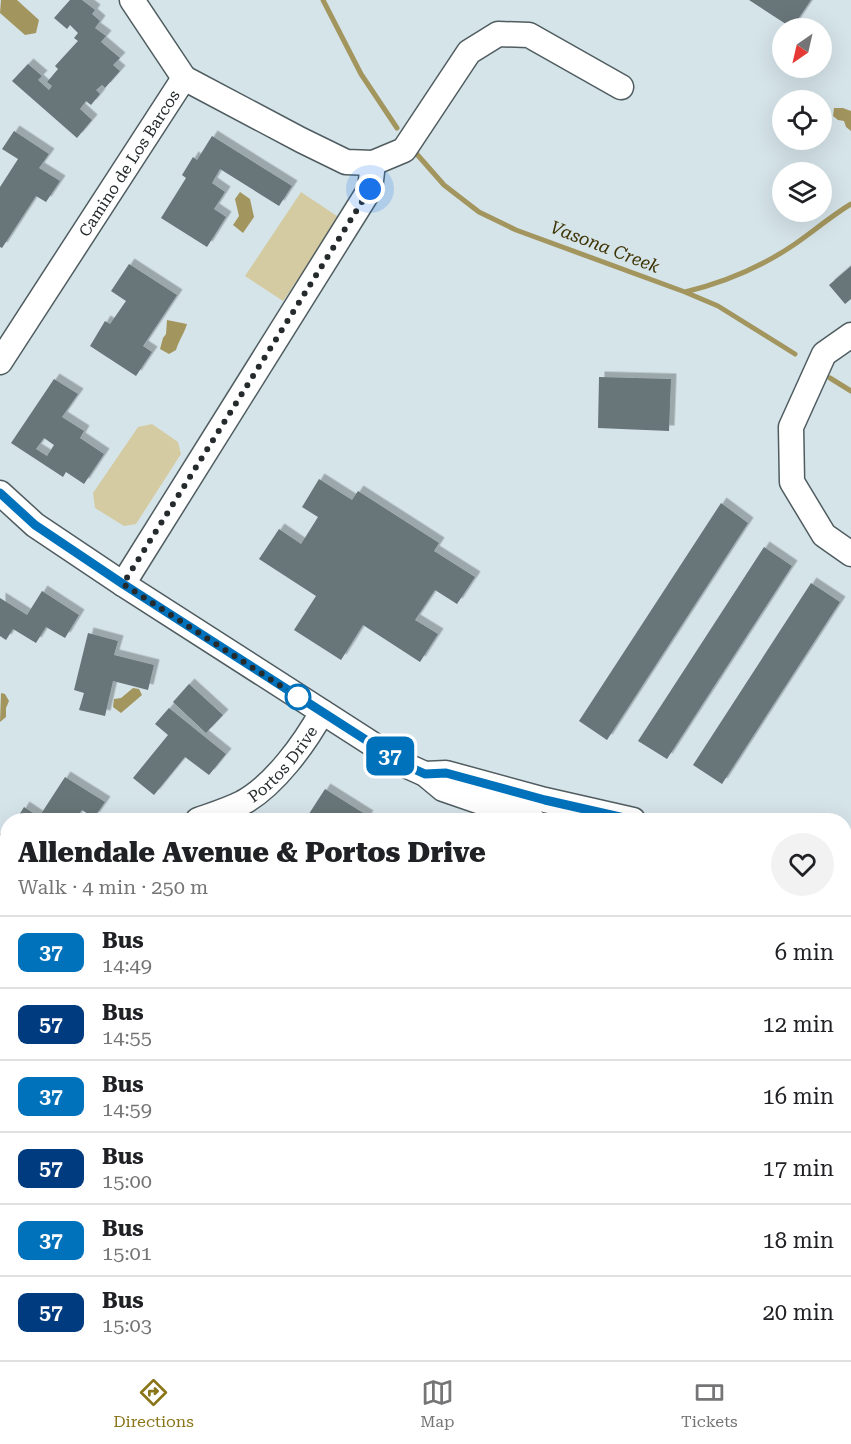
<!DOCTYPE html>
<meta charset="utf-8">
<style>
body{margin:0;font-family:"Roboto Serif",serif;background:#f2f2f2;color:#202124;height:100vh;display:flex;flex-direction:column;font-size:22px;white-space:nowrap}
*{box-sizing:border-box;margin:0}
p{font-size:20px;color:#757577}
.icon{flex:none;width:33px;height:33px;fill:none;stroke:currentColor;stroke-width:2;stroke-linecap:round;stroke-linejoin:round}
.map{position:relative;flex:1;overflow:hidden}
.drawer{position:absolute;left:0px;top:813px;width:852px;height:548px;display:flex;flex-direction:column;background:#fff;border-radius:24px 24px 0 0;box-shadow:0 6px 24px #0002}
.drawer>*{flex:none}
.badge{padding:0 12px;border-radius:9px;font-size:21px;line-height:39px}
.needle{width:39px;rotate:214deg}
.fabs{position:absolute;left:772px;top:18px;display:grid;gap:12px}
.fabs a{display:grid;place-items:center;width:60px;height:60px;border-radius:50%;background:#fff;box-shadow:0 6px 24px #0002;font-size:30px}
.you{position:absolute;width:30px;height:30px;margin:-15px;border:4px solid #fff;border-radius:50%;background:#1a73e8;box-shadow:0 0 0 9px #1a73e833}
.map>.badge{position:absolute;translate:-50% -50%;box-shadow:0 0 0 3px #fff}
.round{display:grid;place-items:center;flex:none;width:63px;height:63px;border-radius:32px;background:#f2f2f2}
.headline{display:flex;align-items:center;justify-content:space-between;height:102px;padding:0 18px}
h1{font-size:28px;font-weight:800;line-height:45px}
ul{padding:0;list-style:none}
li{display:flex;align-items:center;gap:18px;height:72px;padding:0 18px;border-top:2px solid #e0e0e0}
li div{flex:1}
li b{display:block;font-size:22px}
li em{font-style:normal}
li .badge{min-width:66px;font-weight:700;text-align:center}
.tab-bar{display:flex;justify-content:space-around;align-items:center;height:84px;border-top:2px solid #e0e0e0;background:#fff;font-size:16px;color:#757577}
.tab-bar a{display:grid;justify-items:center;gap:3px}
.tab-bar .active{color:#8a7518}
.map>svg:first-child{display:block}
.green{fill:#d5cba3}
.water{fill:#a3955e}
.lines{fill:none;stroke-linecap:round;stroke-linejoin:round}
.stream{stroke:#a3955e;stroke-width:5}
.building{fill:#687579;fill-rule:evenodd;filter:url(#shadow)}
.minor-casing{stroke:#4f5c60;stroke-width:27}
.minor{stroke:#fff;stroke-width:24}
.line-casing{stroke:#fff;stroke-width:14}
.line{stroke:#0072bc;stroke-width:9}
.walk{stroke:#252a2c;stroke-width:6;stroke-dasharray:0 10.8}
.stop-dot{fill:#fff;stroke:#0072bc;stroke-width:3}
.labels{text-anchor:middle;stroke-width:6;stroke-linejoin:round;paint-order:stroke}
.street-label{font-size:16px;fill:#252a2c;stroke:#d5e4e9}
.water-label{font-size:18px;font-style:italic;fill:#3e3304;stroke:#d5e4e9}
</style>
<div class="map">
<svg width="851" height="1360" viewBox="0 0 851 1360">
<defs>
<filter id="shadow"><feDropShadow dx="5.5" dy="-5.5" stdDeviation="0" flood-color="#0004"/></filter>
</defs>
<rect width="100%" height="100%" fill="#d5e4e9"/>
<!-- green -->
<path class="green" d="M301,192L340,218L283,301L245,276Z
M152,424L178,442L181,454L136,524L124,526L95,508L93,493L138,427Z"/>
<!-- water -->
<path class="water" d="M1,0H17L39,20L36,33L25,35L0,13Z
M834,108H843L851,111V131L846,127L844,121L838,120L833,116Z
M240,192L250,199L254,217L243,233L233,225L239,216L235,199Z
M167,320L187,324C184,334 179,340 176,350L169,354L160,349L163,338L166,334Z
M133,688L139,689L142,695L121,713L113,707L114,699L121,698Z
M1,693L5,694L9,701L6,708V717L0,722Z"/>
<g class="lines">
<!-- stream -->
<path class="stream" d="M323,0L361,74L397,128
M415,152L444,185L479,212L516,230L685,292L718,306L795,354
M685,292C726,282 760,268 795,244C814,231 831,216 851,204
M830,378L851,391"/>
</g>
<!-- building -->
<path class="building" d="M70,0H82L95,10L92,14L100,21L95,28L106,36L101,42L120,58L113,65L120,71L105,88L102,85L96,90L100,94L91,105L86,101L80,109L92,120L77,138L12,81L28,64L42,76L38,80L49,90L52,86L47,82L58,69L55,66L78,41L74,38L78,33L70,25L67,29L54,18Z
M749,0H811L792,28Z
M14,131L49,154L39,168L60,181L46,202L36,196L2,248L0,247V187L18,159L2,149Z
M212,136L292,186L279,206L220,169L212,183L225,192L214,209L226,217L207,247L161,218L186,178L182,175L193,157L197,160Z
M129,264L177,295L143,346L152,352L136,376L90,346L105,321L110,324L126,301L111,291Z
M851,266V299L845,304L829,285Z
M599,377L671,379L669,431L598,428Z
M54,379L78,394L62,417L84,431L80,438L104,454L84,484L66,472L63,477L11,443ZM44,438L54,445L47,456L36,449Z
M319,479L352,500L358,491L439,543L434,551L475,577L457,604L435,590L415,620L438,634L420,662L363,625L341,660L294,630L316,596L259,559L279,529L301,544L318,517L302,507Z
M721,503L748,523L607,740L579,721Z
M764,547L792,566L667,759L638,741Z
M811,583L840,602L722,784L693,765Z
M42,591L79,615L65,638L46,627L36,643L13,629L6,640L0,636V598L27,615Z
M88,633L118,641L114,655L154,665L148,690L113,681L105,716L79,710L84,693L74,690Z
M189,684L223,715L206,733L173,702Z
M169,708L226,754L209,775L185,757L154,795L133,778L168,735L155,724Z
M65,777L105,802L94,818L82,810L75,820H16L24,807L39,817Z
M325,789L368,816L365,820H338L331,817L329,820H305Z
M0,833L8,838V924L0,919Z
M844,1038L851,1042V1080L844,1076Z
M7,1100H8V1170L1,1167L4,1160L0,1158V1119Z
M1,1262L8,1265V1310L0,1307Z
M196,1353L193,1360H178L160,1354L158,1360H156L135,1354Z
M217,1353H244L254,1360H212Z
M274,1353H275L286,1360H269Z
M540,1353H584L579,1360H535Z
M677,1353H735L745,1356L744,1360H698Z"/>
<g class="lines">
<defs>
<g id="minor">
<path d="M132,0L184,78"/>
<path d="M851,335L824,354L791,427L792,482L824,535L851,554"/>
<path id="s1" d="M0,362L184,78L301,140L346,162L373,163L404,150L469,52L498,34L529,35L621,87"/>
<path d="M0,493L35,525L123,584L405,765L425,774L443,789L533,820"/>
<path d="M123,584L370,189L373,163"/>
<path d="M425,774L446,773L545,800L633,820"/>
<path id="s2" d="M198,820C212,815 228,810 242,803C274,786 305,743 322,712"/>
<path d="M844,853L851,844"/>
<path d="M844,900L851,916"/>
<path d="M844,954L851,958"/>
<path d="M0,1016L8,1005"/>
<path d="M0,1212L8,1215"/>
<path d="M405,1353L419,1360"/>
<path d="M475,1360L480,1353"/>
<path d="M789,1360L790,1353"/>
</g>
</defs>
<!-- minor casing -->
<use href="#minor" class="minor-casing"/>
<!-- minor -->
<use href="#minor" class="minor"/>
</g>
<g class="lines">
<defs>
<path id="line" d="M0,493L35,525L123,584L405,765L425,774L446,773L545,800L633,820"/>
</defs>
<!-- line casing -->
<use href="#line" class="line-casing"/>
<!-- line -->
<use href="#line" class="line"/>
<!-- walk -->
<path class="walk" d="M298,697L123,584L370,189"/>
</g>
<!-- markers -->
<circle class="stop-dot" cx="298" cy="697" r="12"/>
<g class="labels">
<!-- street labels -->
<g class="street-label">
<text dy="6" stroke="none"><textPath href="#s1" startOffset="237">Camino de Los Barcos</textPath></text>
<text dy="6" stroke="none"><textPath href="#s2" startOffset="104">Portos Drive</textPath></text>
</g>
<!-- water labels -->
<g class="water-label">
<text transform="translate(605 247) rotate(21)" y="6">Vasona Creek</text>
</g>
</g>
</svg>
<div class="fabs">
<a><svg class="needle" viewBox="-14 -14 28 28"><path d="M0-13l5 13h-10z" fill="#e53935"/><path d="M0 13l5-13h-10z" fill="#757577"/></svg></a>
<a><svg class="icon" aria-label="locate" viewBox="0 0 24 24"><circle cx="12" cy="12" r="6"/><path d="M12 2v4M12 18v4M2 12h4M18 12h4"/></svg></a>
<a><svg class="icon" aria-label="layers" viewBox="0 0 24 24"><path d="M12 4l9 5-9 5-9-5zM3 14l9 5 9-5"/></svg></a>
</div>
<div class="you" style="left:370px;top:189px"></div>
<b class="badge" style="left:390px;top:756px;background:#0072bc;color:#fff">37</b>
<section class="drawer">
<div class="headline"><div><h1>Allendale Avenue &amp; Portos Drive</h1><p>Walk · 4 min · 250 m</p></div><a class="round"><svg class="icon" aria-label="heart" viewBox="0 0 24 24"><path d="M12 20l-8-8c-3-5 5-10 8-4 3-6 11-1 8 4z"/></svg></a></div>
<ul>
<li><span class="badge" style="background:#0072bc;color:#fff">37</span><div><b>Bus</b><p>14:49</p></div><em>6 min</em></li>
<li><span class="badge" style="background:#003b80;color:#fff">57</span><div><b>Bus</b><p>14:55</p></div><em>12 min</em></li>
<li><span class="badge" style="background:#0072bc;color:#fff">37</span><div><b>Bus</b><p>14:59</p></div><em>16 min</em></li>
<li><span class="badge" style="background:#003b80;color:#fff">57</span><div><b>Bus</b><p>15:00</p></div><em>17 min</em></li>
<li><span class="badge" style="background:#0072bc;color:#fff">37</span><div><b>Bus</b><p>15:01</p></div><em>18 min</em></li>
<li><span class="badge" style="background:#003b80;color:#fff">57</span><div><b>Bus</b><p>15:03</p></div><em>20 min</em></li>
</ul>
</section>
</div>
<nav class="tab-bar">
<a class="active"><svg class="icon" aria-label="directions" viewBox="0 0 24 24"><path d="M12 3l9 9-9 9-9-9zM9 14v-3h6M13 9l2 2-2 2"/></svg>Directions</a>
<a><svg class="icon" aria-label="map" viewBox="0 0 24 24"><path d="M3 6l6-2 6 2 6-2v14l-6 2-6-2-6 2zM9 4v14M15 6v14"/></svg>Map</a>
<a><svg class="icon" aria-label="tickets" viewBox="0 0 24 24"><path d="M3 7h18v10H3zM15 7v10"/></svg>Tickets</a>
</nav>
